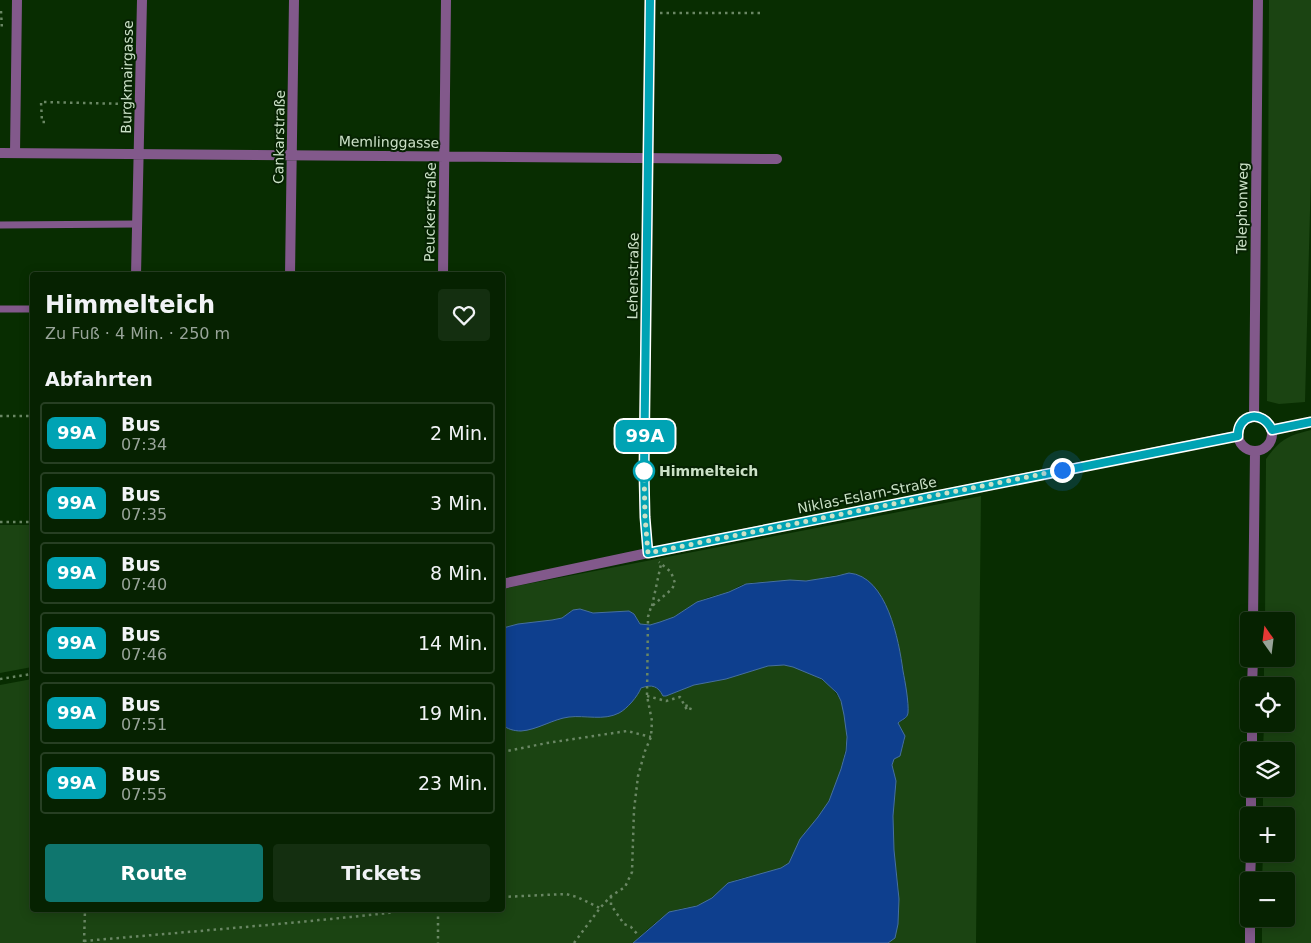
<!DOCTYPE html>
<html lang="de">
<meta charset="utf-8">
<style>
body{margin:0;font-family:"DejaVu Sans",sans-serif;background:#142f10;color:#f1f3f6;height:100vh;display:flex;flex-direction:column;font-size:19px;white-space:nowrap}
*{box-sizing:border-box;margin:0}
p{font-size:16px;color:#98a499}
.icon{flex:none;width:28px;height:28px;fill:none;stroke:currentColor;stroke-width:2;stroke-linecap:round;stroke-linejoin:round}
.map{position:relative;flex:1;overflow:hidden}
.panel{position:absolute;left:30px;top:272px;width:475px;height:640px;display:flex;flex-direction:column;background:#062201;border-radius:5px;box-shadow:0 2px 12px #0003,0 0 0 1px #273f23}
.panel>*{flex:none}
.badge{padding:0 10px;border-radius:8px;font-size:18px;line-height:32px}
.needle{width:32px;rotate:346deg}
.controls{position:absolute;left:1240px;top:612px;display:grid;gap:10px}
.controls a{display:grid;place-items:center;width:55px;height:55px;border-radius:5px;background:#062201;box-shadow:0 2px 12px #0003,0 0 0 1px #273f23;font-size:25px}
.you{position:absolute;width:25px;height:25px;margin:-12px;border:4px solid #fff;border-radius:50%;background:#1a73e8;box-shadow:0 0 0 8px #1a73e833}
.map>.badge{position:absolute;translate:-50% -50%;box-shadow:0 0 0 2px #fff}
h2{padding:0 15px;font-size:19px;line-height:45px}
.round{display:grid;place-items:center;flex:none;width:52px;height:52px;border-radius:5px;background:#142f10}
.head{display:flex;align-items:center;justify-content:space-between;height:85px;padding:0 15px}
h1{font-size:24px;font-weight:700;line-height:38px}
.cta{display:flex;gap:10px;margin-top:auto;padding:10px 15px}
.cta a{flex:1;height:58px;border-radius:5px;background:#0f766e;color:#fff;font-size:20px;font-weight:700;line-height:58px;text-align:center}
.cta a+a{background:#142f10;color:#f1f3f6}
ul{padding:0;list-style:none}
li{display:flex;align-items:center;gap:15px;height:62px;margin:0 10px 8px;padding:0 5px;border:2px solid #273f23;border-radius:5px}
li div{flex:1}
li b{display:block;font-size:19px}
li em{font-style:normal}
li .badge{min-width:55px;font-weight:700;text-align:center}
.map>svg:first-child{display:block}
.green{fill:#1b4412}
.water{fill:#0e3f8e;stroke:#47709f}
.lines{fill:none;stroke-linecap:round;stroke-linejoin:round}
.path{stroke:#6a8764;stroke-width:2.5;stroke-dasharray:2.5 4;stroke-linecap:butt}
.service{stroke:#82598b;stroke-width:7}
.minor{stroke:#82598b;stroke-width:10}
.tertiary{stroke:#82598b;stroke-width:10}
.line-casing{stroke:#fff;stroke-width:11}
.line{stroke:#00a3b4;stroke-width:8}
.walk{stroke:#cbe1c7;stroke-width:5;stroke-dasharray:0 9}
.stop-dot{fill:#fff;stroke:#00a3b4;stroke-width:2.5}
.labels{text-anchor:middle;stroke-width:4;stroke-linejoin:round;paint-order:stroke}
.street-label{font-size:14px;fill:#cbe1c7;stroke:#062202}
.stop-label{font-size:14px;font-weight:bold;fill:#cbe1c7;stroke:#062202;text-anchor:start}
</style>
<div class="map">
<svg width="1311" height="943" viewBox="0 0 1311 943">
<rect width="100%" height="100%" fill="#082d01"/>
<!-- green -->
<path class="green" d="M1269,0H1311V172L1305,402L1279,404L1267,401Z
M1311,430V943H1262V919H1286V881H1262L1263,854H1286V816H1263V789H1286V751H1263L1264,724H1286V686H1264V659H1286V621H1265L1266,459C1281,439 1287,436 1311,430Z
M981,496L976,943H888L895,938L898,924L899,894L894,850L893,816L896,781L892,763L894,759L900,756L905,739L904,734L898,723L905,719L908,714C903,672 901,629 877,593C873,586 867,578 858,575C844,570 818,581 802,581C786,581 760,581 745,584C739,585 734,590 728,592C719,595 710,596 702,600C684,608 661,631 640,624L634,614L629,611L593,613L580,609L573,610L562,618L552,620L518,624L503,628L502,589Z
M0,525H32V667L0,673Z
M779,665C791,665 803,670 815,676C863,700 847,761 829,800C822,814 811,825 802,837C796,845 795,858 788,864C775,875 750,874 734,881C723,886 715,897 704,903C693,908 681,907 671,912C660,917 643,934 633,943H0V685L32,679V910H502L503,725L509,729L521,731L568,717H601L616,714L627,706L643,687L654,686L666,696L694,685L726,679L764,667Z"/>
<!-- water -->
<path class="water" d="M849,573C887,576 899,641 903,671C905,681 909,703 908,713C907,719 902,719 898,723L905,736L900,756L894,759L892,765L896,781L893,816L894,850L899,899L898,924L895,938L888,943H633L669,912L697,906L712,898L728,883L781,868L789,863L800,839L818,817L829,801L841,769L846,751L847,737L844,715L841,701L837,693L822,679L793,667L784,665L768,666L726,679L694,685L666,696H663C658,686 652,684 641,688C638,696 627,709 619,713C604,721 585,715 569,717C553,719 537,730 521,731C514,731 507,729 503,725V628L518,624L552,620L562,618L573,610L580,609L593,613L629,611L634,614L640,624L650,625L660,622L674,617L697,602L729,592L746,584L790,580L806,581L837,576Z"/>
<g class="lines">
<!-- path -->
<path class="path" d="M1,11L2,30
M660,13H764
M45,122H42L41,102L129,104
M0,416H32
M0,522H32
M652,606L661,564
M0,679L32,674
M647,696L666,701L680,697L687,710H690L691,707L684,705
M502,752L547,743L627,731L651,737
M611,896V905L624,924L631,927L639,936
M502,897L566,894L577,897L600,908
M438,910V943
M84,941C186,932 287,924 388,913L401,910
M84,942L85,910
M574,943L600,908L611,896L625,887L632,872L634,810L638,776L645,751L651,737L652,721L647,696L648,617L651,607L672,589L675,583L671,572L659,562"/>
<!-- service -->
<path class="service" d="M0,225L137,224
M0,309H32"/>
<!-- minor -->
<path class="minor" d="M0,153L777,159
M15,153L17,0
M136,275L142,0
M290,275L294,0
M443,275L446,0
M1271,430L1311,422
M648,553L645,517L644,472L650,0
M502,584L648,553L1237,436"/>
<!-- tertiary -->
<path class="tertiary" d="M1254,416L1258,0
M1238 434a17 17 0 1 1 34 0a17 17 0 1 1-34 0Z
M1253,621L1255,451
M1252,686L1253,659
M1252,751V724
M1251,816V789
M1250,881L1251,854
M1250,943V919"/>
</g>
<g class="lines">
<defs>
<path id="line" d="M650,0L644,472L645,517L648,553L1238,436C1237,414 1263,409 1272,430L1311,422"/>
</defs>
<!-- line casing -->
<use href="#line" class="line-casing"/>
<!-- line -->
<use href="#line" class="line"/>
<!-- walk -->
<path class="walk" d="M644,471L645,517L648,553L1062,470"/>
</g>
<!-- markers -->
<circle class="stop-dot" cx="644" cy="471" r="10"/>
<g class="labels">
<!-- street labels -->
<g class="street-label">
<text transform="translate(127 77) rotate(-89)" y="5">Burgkmairgasse</text>
<text transform="translate(279 137) rotate(-89)" y="5">Cankarstraße</text>
<text transform="translate(389 142) rotate(1)" y="5">Memlinggasse</text>
<text transform="translate(1242 208) rotate(-89)" y="5">Telephonweg</text>
<text transform="translate(430 212) rotate(-89)" y="5">Peuckerstraße</text>
<text transform="translate(633 276) rotate(-89)" y="5">Lehenstraße</text>
<text transform="translate(867 495) rotate(-11)" y="5">Niklas-Eslarn-Straße</text>
</g>
<!-- stop labels -->
<g class="stop-label">
<text x="659" y="476">Himmelteich</text>
</g>
</g>
</svg>
<div class="controls">
<a><svg class="needle" viewBox="-14 -14 28 28"><path d="M0-13l5 13h-10z" fill="#e53935"/><path d="M0 13l5-13h-10z" fill="#98a499"/></svg></a>
<a><svg class="icon" aria-label="locate" viewBox="0 0 24 24"><circle cx="12" cy="12" r="6"/><path d="M12 2v4M12 18v4M2 12h4M18 12h4"/></svg></a>
<a><svg class="icon" aria-label="layers" viewBox="0 0 24 24"><path d="M12 4l9 5-9 5-9-5zM3 14l9 5 9-5"/></svg></a>
<a>+</a>
<a>−</a>
</div>
<div class="you" style="left:1062px;top:470px"></div>
<b class="badge" style="left:645px;top:436px;background:#00a3b4;color:#fff">99A</b>
<section class="panel">
<div class="head"><div><h1>Himmelteich</h1><p>Zu Fuß · 4 Min. · 250 m</p></div><a class="round"><svg class="icon" aria-label="heart" viewBox="0 0 24 24"><path d="M12 20l-8-8c-3-5 5-10 8-4 3-6 11-1 8 4z"/></svg></a></div>
<h2>Abfahrten</h2>
<ul>
<li><span class="badge" style="background:#00a3b4;color:#fff">99A</span><div><b>Bus</b><p>07:34</p></div><em>2 Min.</em></li>
<li><span class="badge" style="background:#00a3b4;color:#fff">99A</span><div><b>Bus</b><p>07:35</p></div><em>3 Min.</em></li>
<li><span class="badge" style="background:#00a3b4;color:#fff">99A</span><div><b>Bus</b><p>07:40</p></div><em>8 Min.</em></li>
<li><span class="badge" style="background:#00a3b4;color:#fff">99A</span><div><b>Bus</b><p>07:46</p></div><em>14 Min.</em></li>
<li><span class="badge" style="background:#00a3b4;color:#fff">99A</span><div><b>Bus</b><p>07:51</p></div><em>19 Min.</em></li>
<li><span class="badge" style="background:#00a3b4;color:#fff">99A</span><div><b>Bus</b><p>07:55</p></div><em>23 Min.</em></li>
</ul>
<div class="cta"><a>Route</a><a>Tickets</a></div>
</section>
</div>
